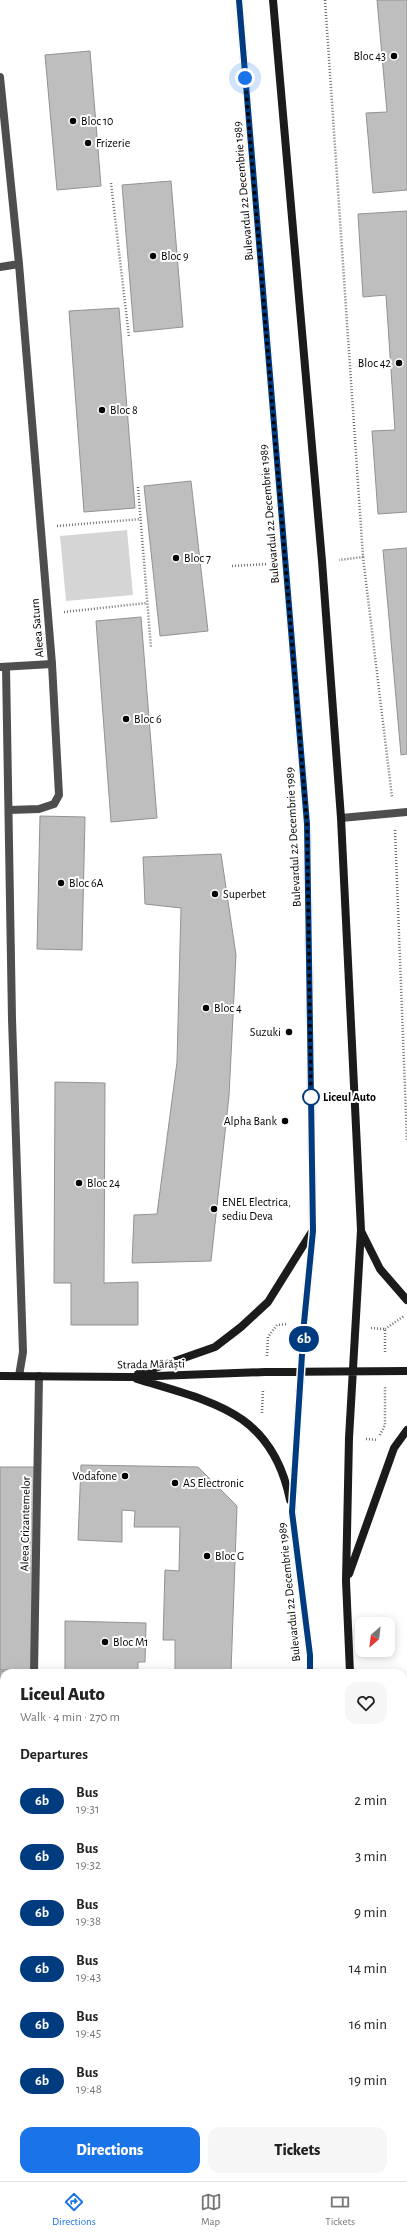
<!DOCTYPE html>
<meta charset="utf-8">
<style>
body{margin:0;font-family:"Alegreya Sans",sans-serif;background:#f6f6f6;color:#222;height:100vh;display:flex;flex-direction:column;font-size:15px;white-space:nowrap}
*{box-sizing:border-box;margin:0}
p{font-size:13px;color:#767676}
.icon{flex:none;width:22px;height:22px;fill:none;stroke:currentColor;stroke-width:2;stroke-linecap:round;stroke-linejoin:round}
.map{position:relative;flex:1;overflow:hidden}
.sheet{position:absolute;left:0px;top:1669px;width:407px;height:512px;display:flex;flex-direction:column;background:#fff;border-radius:12px 12px 0 0;box-shadow:0 2px 10px #0003}
.sheet>*{flex:none}
.badge{padding:0 8px;border-radius:13px;font-size:14px;line-height:26px}
.needle{width:26px;rotate:208deg}
.controls{position:absolute;left:355px;top:1617px;display:grid;gap:8px}
.controls a{display:grid;place-items:center;width:40px;height:40px;border-radius:8px;background:#fff;box-shadow:0 2px 10px #0003;font-size:20px}
.you{position:absolute;width:20px;height:20px;margin:-10px;border:3px solid #fff;border-radius:50%;background:#1a73e8;box-shadow:0 0 0 6px #1a73e833}
.map>.badge{position:absolute;translate:-50% -50%;box-shadow:0 0 0 2px #fff}
h2{padding:0 20px;font-size:15px;line-height:36px}
.round{display:grid;place-items:center;flex:none;width:42px;height:42px;border-radius:12px;background:#f6f6f6}
.head{display:flex;align-items:center;justify-content:space-between;height:68px;padding:0 20px}
h1{font-size:19px;font-weight:800;line-height:30px}
.button{display:flex;gap:8px;margin-top:auto;padding:8px 20px}
.button a{flex:1;height:46px;border-radius:12px;background:#1a73e8;color:#fff;font-size:16px;font-weight:800;line-height:46px;text-align:center}
.button a+a{background:#f6f6f6;color:#222}
ul{padding:0;list-style:none}
li{display:flex;align-items:center;gap:12px;height:56px;padding:0 20px}
li div{flex:1}
li b{display:block;font-size:15px}
li em{font-style:normal}
li .badge{min-width:44px;font-weight:700;text-align:center}
.dock{display:flex;justify-content:space-around;align-items:center;height:56px;border-top:1px solid #e0e0e0;background:#fff;font-size:11px;color:#767676}
.dock a{display:grid;justify-items:center;gap:2px}
.dock .active{color:#1a73e8}
.map>svg:first-child{display:block}
.green{fill:#d5d5d5}
.water{fill:#9c9c9c}
.building{fill:#bebebe;stroke:#929292}
.lines{fill:none;stroke-linecap:round;stroke-linejoin:round}
.path{stroke:#707070;stroke-width:2.5;stroke-dasharray:1 2;stroke-linecap:butt}
.lane{stroke:#4e4e4e;stroke-width:8}
.street{stroke:#4e4e4e;stroke-width:8}
.secondary{stroke:#1b1b1b;stroke-width:8}
.line-casing{stroke:#fff;stroke-width:9}
.line{stroke:#003b80;stroke-width:6}
.walk{stroke:#000;stroke-width:4;stroke-dasharray:0 7.2}
.poi-dot{fill:#000;stroke:#fff;stroke-width:1.5}
.stop-dot{fill:#fff;stroke:#003b80;stroke-width:2}
.labels{text-anchor:middle;stroke-width:4;stroke-linejoin:round;paint-order:stroke}
.poi-label{font-size:12px;fill:#000;stroke:#fff;text-anchor:start}
.street-label{font-size:12px;fill:#000;stroke:#fff}
.stop-label{font-size:12px;font-weight:bold;fill:#000;stroke:#fff;text-anchor:start}
</style>
<div class="map">
<svg width="407" height="2181" viewBox="0 0 407 2181">
<rect width="100%" height="100%" fill="#fff"/>
<!-- green -->
<path class="green" d="M127,530L133,595L66,601L60,536Z
M228,2177H392V2181H229Z"/>
<!-- water -->
<path class="water" d="M267,2177H356V2181H267Z"/>
<!-- building -->
<path class="building" d="M377,0H407V190L373,193L366,113L387,112Z
M90,51L101,186L57,190L45,55Z
M171,181L183,327L134,332L122,185Z
M407,211V512L378,514L372,431L395,430L386,295L363,297L358,214Z
M119,308L135,508L84,512L69,311Z
M191,481L208,631L160,636L144,486Z
M407,548V754L401,755L383,550Z
M141,617L157,818L111,822L96,621Z
M40,816L85,817L82,950L37,949Z
M221,854L236,955L229,1096L211,1261L132,1263L134,1215L157,1214L177,1062L181,908L145,904L143,857Z
M55,1082L105,1083L104,1283L138,1282V1325H71V1283H54Z
M81,1465L198,1467L237,1506L231,1672H175V1640H163L165,1570L179,1571L180,1527H134L135,1511L122,1510V1542L78,1540Z
M0,1467H36L32,1670H0Z
M65,1621L146,1623L145,1662H138V1673H65Z
M0,1671H8L4,1673L3,2058H0Z
M0,2100H2L1,2177H0Z"/>
<g class="lines">
<!-- path -->
<path class="path" d="M325,0L363,557L339,560
M111,183L129,337
M138,487L151,648
M57,526L141,519
M363,557L392,797
M232,566L268,564
M64,612L147,603
M395,830L407,1141
M371,1328L385,1329V1354
M385,1329L404,1316
M267,1356L268,1337L277,1325L288,1324
M262,1413L263,1389
M380,1435L385,1425V1387
M366,1439L378,1440
M403,2049H407
M0,2084L4,2085"/>
<!-- lane -->
<path class="lane" d="M9,810L39,809L54,804L59,795L52,664"/>
<!-- street -->
<path class="street" d="M0,77L19,264L52,664L0,667
M0,267L19,264
M6,667L12,1019L23,1352L19,1376
M341,818L407,812
M34,1673L39,1376
M403,2093H407
M23,2181V2177
M162,2181L170,2177"/>
<!-- secondary -->
<path class="secondary" d="M239,0L307,824L313,1231L304,1323L292,1512L310,1655V1673
M273,0L322,561L341,818L361,1230L349,1438L346,1581L350,1673
M361,1231L380,1269L407,1300
M138,1374L215,1347L241,1327L268,1302L311,1233
M0,1376L130,1377L265,1372L407,1371
M137,1379C212,1402 272,1411 290,1500
M349,1574L394,1448L407,1430
M403,2110L407,2118
M201,2177V2181"/>
</g>
<g class="lines">
<defs>
<path id="line" d="M239,0L307,824L313,1231L304,1323L292,1512L310,1655V1673"/>
</defs>
<!-- line casing -->
<use href="#line" class="line-casing"/>
<!-- line -->
<use href="#line" class="line"/>
<!-- walk -->
<path class="walk" d="M245,78L307,824L311,1097"/>
</g>
<!-- markers -->
<g class="poi-dot">
<circle cx="394" cy="56" r="4"/>
<circle cx="73" cy="121" r="4"/>
<circle cx="88" cy="143" r="4"/>
<circle cx="153" cy="256" r="4"/>
<circle cx="399" cy="363" r="4"/>
<circle cx="102" cy="410" r="4"/>
<circle cx="176" cy="558" r="4"/>
<circle cx="126" cy="719" r="4"/>
<circle cx="61" cy="883" r="4"/>
<circle cx="215" cy="894" r="4"/>
<circle cx="206" cy="1008" r="4"/>
<circle cx="289" cy="1032" r="4"/>
<circle cx="285" cy="1121" r="4"/>
<circle cx="79" cy="1183" r="4"/>
<circle cx="214" cy="1209" r="4"/>
<circle cx="125" cy="1476" r="4"/>
<circle cx="175" cy="1483" r="4"/>
<circle cx="207" cy="1556" r="4"/>
<circle cx="105" cy="1642" r="4"/>
</g>
<circle class="stop-dot" cx="311" cy="1097" r="8"/>
<g class="labels">
<!-- poi labels -->
<g class="poi-label">
<text x="386" y="60" text-anchor="end">Bloc 43</text>
<text x="81" y="125">Bloc 10</text>
<text x="96" y="147">Frizerie</text>
<text x="161" y="260">Bloc 9</text>
<text x="391" y="367" text-anchor="end">Bloc 42</text>
<text x="110" y="414">Bloc 8</text>
<text x="184" y="562">Bloc 7</text>
<text x="134" y="723">Bloc 6</text>
<text x="69" y="887">Bloc 6A</text>
<text x="223" y="898">Superbet</text>
<text x="214" y="1012">Bloc 4</text>
<text x="281" y="1036" text-anchor="end">Suzuki</text>
<text x="277" y="1125" text-anchor="end">Alpha Bank</text>
<text x="87" y="1187">Bloc 24</text>
<text x="222" y="1206">ENEL Electrica,<tspan x="222" dy="14">sediu Deva</tspan></text>
<text x="117" y="1480" text-anchor="end">Vodafone</text>
<text x="183" y="1487">AS Electronic</text>
<text x="215" y="1560">Bloc G</text>
<text x="113" y="1646">Bloc M1</text>
</g>
<!-- street labels -->
<g class="street-label">
<text transform="translate(243 191) rotate(-95)" y="4">Bulevardul 22 Decembrie 1989</text>
<text transform="translate(269 514) rotate(-95)" y="4">Bulevardul 22 Decembrie 1989</text>
<text transform="translate(37 628) rotate(-95)" y="4">Aleea Saturn</text>
<text transform="translate(293 837) rotate(-93)" y="4">Bulevardul 22 Decembrie 1989</text>
<text transform="translate(151 1364) rotate(-1)" y="4">Strada Mărăști</text>
<text transform="translate(25 1524) rotate(-89)" y="4">Aleea Crizantemelor</text>
<text transform="translate(289 1592) rotate(-96)" y="4">Bulevardul 22 Decembrie 1989</text>
</g>
<!-- stop labels -->
<g class="stop-label">
<text x="323" y="1101">Liceul Auto</text>
</g>
</g>
</svg>
<div class="controls">
<a><svg class="needle" viewBox="-14 -14 28 28"><path d="M0-13l5 13h-10z" fill="#e53935"/><path d="M0 13l5-13h-10z" fill="#767676"/></svg></a>
</div>
<div class="you" style="left:245px;top:78px"></div>
<b class="badge" style="left:304px;top:1339px;background:#003b80;color:#fff">6b</b>
<section class="sheet">
<div class="head"><div><h1>Liceul Auto</h1><p>Walk · 4 min · 270 m</p></div><a class="round"><svg class="icon" aria-label="heart" viewBox="0 0 24 24"><path d="M12 20l-8-8c-3-5 5-10 8-4 3-6 11-1 8 4z"/></svg></a></div>
<h2>Departures</h2>
<ul>
<li><span class="badge" style="background:#003b80;color:#fff">6b</span><div><b>Bus</b><p>19:31</p></div><em>2 min</em></li>
<li><span class="badge" style="background:#003b80;color:#fff">6b</span><div><b>Bus</b><p>19:32</p></div><em>3 min</em></li>
<li><span class="badge" style="background:#003b80;color:#fff">6b</span><div><b>Bus</b><p>19:38</p></div><em>9 min</em></li>
<li><span class="badge" style="background:#003b80;color:#fff">6b</span><div><b>Bus</b><p>19:43</p></div><em>14 min</em></li>
<li><span class="badge" style="background:#003b80;color:#fff">6b</span><div><b>Bus</b><p>19:45</p></div><em>16 min</em></li>
<li><span class="badge" style="background:#003b80;color:#fff">6b</span><div><b>Bus</b><p>19:48</p></div><em>19 min</em></li>
</ul>
<div class="button"><a>Directions</a><a>Tickets</a></div>
</section>
</div>
<nav class="dock">
<a class="active"><svg class="icon" aria-label="directions" viewBox="0 0 24 24"><path d="M12 3l9 9-9 9-9-9zM9 14v-3h6M13 9l2 2-2 2"/></svg>Directions</a>
<a><svg class="icon" aria-label="map" viewBox="0 0 24 24"><path d="M3 6l6-2 6 2 6-2v14l-6 2-6-2-6 2zM9 4v14M15 6v14"/></svg>Map</a>
<a><svg class="icon" aria-label="tickets" viewBox="0 0 24 24"><path d="M3 7h18v10H3zM15 7v10"/></svg>Tickets</a>
</nav>
